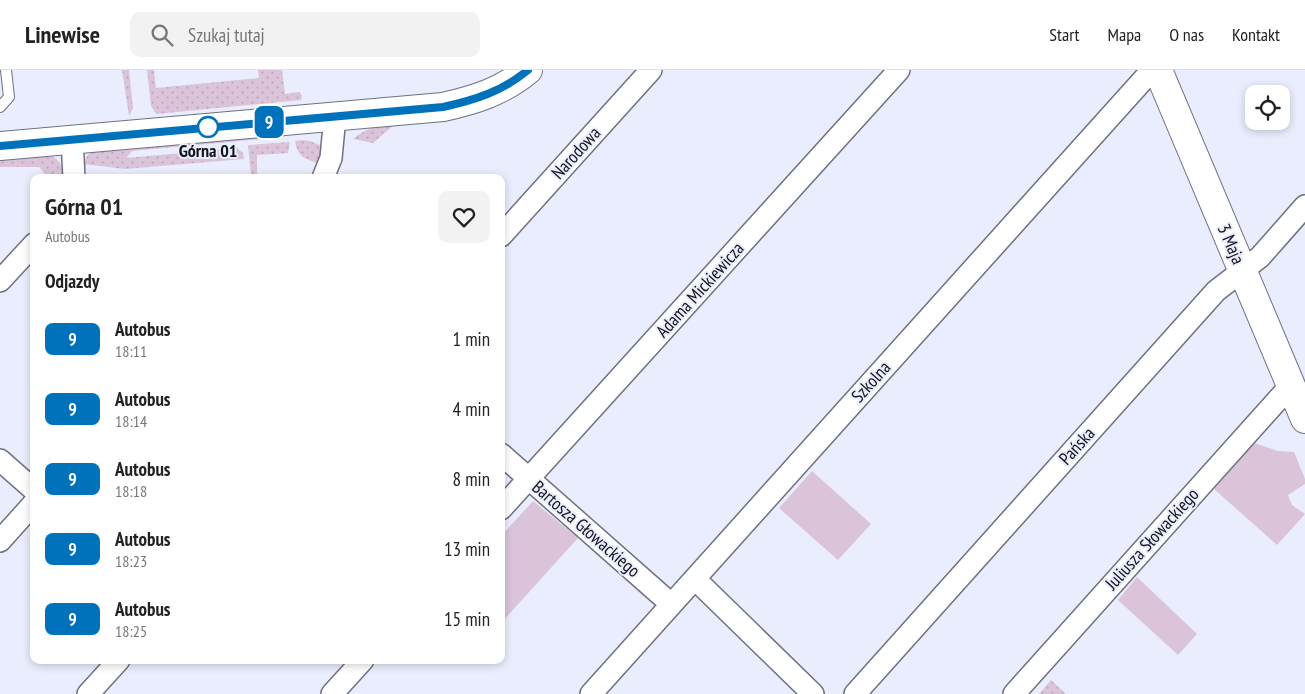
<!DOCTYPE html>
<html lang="pl">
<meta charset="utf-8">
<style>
body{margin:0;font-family:"PT Sans Narrow",sans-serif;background:#f2f2f2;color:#222;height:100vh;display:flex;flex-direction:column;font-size:19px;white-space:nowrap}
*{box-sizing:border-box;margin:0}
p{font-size:16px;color:#767676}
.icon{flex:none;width:28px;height:28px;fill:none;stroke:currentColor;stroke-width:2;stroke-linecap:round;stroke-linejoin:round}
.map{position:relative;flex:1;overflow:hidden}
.side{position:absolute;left:30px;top:104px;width:475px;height:490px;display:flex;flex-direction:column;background:#fff;border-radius:10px;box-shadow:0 2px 8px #0003}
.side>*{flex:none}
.badge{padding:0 10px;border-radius:8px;font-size:18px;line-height:32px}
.fabs{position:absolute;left:1245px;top:15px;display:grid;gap:10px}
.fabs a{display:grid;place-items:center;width:45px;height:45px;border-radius:10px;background:#fff;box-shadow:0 2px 8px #0003;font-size:25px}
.map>.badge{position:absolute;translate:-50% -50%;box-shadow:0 0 0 2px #fff}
h2{padding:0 15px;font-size:19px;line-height:45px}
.round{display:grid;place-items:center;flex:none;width:52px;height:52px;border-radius:10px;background:#f2f2f2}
.headline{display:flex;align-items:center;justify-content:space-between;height:85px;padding:0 15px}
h1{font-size:24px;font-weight:800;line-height:38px}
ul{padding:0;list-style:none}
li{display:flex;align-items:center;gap:15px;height:70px;padding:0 15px}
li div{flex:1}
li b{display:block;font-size:19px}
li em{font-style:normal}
li .badge{min-width:55px;font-weight:700;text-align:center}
header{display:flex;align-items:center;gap:30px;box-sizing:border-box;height:70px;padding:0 25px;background:#fff;border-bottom:1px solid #e0e0e0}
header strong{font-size:24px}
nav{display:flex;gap:28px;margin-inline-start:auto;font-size:18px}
.search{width:350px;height:45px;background:#f2f2f2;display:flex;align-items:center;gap:12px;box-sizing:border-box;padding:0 18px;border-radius:10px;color:#767676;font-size:19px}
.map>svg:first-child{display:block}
.grass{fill:url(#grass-dots)}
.park{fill:#dbc4da}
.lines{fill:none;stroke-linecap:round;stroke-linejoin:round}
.lane-casing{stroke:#6e7280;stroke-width:12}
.street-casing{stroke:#6e7280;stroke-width:24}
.secondary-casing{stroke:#6e7280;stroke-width:30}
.lane{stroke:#fff;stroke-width:10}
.street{stroke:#fff;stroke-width:21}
.secondary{stroke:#fff;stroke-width:28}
.line-casing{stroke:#fff;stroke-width:11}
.line{stroke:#0072bc;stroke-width:8}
.stop-dot{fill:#fff;stroke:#0072bc;stroke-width:2.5}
.labels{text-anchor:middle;stroke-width:4;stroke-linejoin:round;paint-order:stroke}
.stop-label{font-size:18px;font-weight:bold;fill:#121319;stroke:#e9edfd}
.street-label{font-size:18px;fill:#121319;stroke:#e9edfd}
</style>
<header>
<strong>Linewise</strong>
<div class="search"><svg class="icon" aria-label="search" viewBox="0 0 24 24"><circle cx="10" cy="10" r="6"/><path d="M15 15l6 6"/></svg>Szukaj tutaj</div>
<nav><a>Start</a><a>Mapa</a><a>O nas</a><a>Kontakt</a></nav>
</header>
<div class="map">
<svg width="1305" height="624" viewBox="0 0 1305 624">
<defs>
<pattern id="grass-dots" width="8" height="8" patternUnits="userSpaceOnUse" patternTransform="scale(1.25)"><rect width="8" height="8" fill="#dbc4da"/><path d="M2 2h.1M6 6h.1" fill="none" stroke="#bba8ba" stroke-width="1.8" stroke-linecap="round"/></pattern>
</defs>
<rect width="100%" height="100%" fill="#e9edfd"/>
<!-- grass -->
<path class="grass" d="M122,0H129L133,38L129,46Z
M147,0H154L156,18L259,8L258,0H282L285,24L300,22L302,26L301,30L156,44L151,36Z
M395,54L373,73L353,69C366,58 378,55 395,54Z
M284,61V67L132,81L126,88L237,78L243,83L244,89L125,99L83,94L87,86L93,80Z
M302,70L310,71L322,76L319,94C305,88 298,88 295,71Z
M290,72L288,83L257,85V105H251L248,75Z
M46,83C58,88 63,94 64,107H45V104L39,97H0V86Z
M1051,610L1066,624H1039Z"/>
<!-- park -->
<path class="park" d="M1254,373L1278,381L1294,382L1305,409V414L1288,425L1292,435L1305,444L1277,475L1214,419Z
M812,401L871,454L838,490L779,438Z
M533,431L578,468L501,553V466Z
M1137,507L1197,564L1178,585L1118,530Z"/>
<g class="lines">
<defs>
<path id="lane" d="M0,37L9,27L6,0"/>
<path id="street" d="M72,69L74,108
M323,108L331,88L335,46
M501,166L651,0
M0,211L34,174
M501,384L671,534
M0,390L34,420
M501,439L899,0
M0,471L34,433
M695,509L813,624
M88,624L119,590
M332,624L363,590
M591,624L1152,0
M855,624L1216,221L1260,187L1305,136
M1014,624L1291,315"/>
<path id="secondary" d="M1158,0L1305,349
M0,76L443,37C475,30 503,21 528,0"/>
</defs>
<!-- lane casing -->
<use href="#lane" class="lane-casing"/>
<!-- street casing -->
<use href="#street" class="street-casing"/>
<!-- secondary casing -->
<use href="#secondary" class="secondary-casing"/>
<!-- lane -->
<use href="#lane" class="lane"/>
<!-- street -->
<use href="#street" class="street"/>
<!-- secondary -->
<use href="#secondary" class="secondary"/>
</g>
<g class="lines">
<defs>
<path id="line" d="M0,76L443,37C475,30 503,21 528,0"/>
</defs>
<!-- line casing -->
<use href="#line" class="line-casing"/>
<!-- line -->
<use href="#line" class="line"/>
</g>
<!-- markers -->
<circle class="stop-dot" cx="208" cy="57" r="10"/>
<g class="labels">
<!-- stop labels -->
<g class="stop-label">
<text x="208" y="87">Górna 01</text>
</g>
<!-- street labels -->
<g class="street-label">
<text transform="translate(576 83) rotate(-48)" y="6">Narodowa</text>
<text transform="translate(1231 174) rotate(67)" y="6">3 Maja</text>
<text transform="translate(700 220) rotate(-48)" y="6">Adama Mickiewicza</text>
<text transform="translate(871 312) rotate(-48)" y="6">Szkolna</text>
<text transform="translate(1077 376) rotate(-48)" y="6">Pańska</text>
<text transform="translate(586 459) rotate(41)" y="6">Bartosza Głowackiego</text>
<text transform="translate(1152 469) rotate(-48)" y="6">Juliusza Słowackiego</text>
</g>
</g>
</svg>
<div class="fabs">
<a><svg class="icon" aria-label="locate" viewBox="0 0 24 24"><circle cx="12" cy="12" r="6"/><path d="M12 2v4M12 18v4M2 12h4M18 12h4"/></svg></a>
</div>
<b class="badge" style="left:269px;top:52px;background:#0072bc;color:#fff">9</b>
<section class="side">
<div class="headline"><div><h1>Górna 01</h1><p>Autobus</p></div><a class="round"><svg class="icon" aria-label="heart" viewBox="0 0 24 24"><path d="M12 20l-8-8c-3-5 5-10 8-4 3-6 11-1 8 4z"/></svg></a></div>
<h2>Odjazdy</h2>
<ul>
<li><span class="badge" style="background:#0072bc;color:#fff">9</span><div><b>Autobus</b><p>18:11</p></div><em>1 min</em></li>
<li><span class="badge" style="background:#0072bc;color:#fff">9</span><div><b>Autobus</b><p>18:14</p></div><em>4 min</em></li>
<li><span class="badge" style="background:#0072bc;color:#fff">9</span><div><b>Autobus</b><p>18:18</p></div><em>8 min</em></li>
<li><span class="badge" style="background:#0072bc;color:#fff">9</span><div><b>Autobus</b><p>18:23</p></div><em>13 min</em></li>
<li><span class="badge" style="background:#0072bc;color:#fff">9</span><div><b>Autobus</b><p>18:25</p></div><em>15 min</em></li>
</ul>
</section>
</div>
